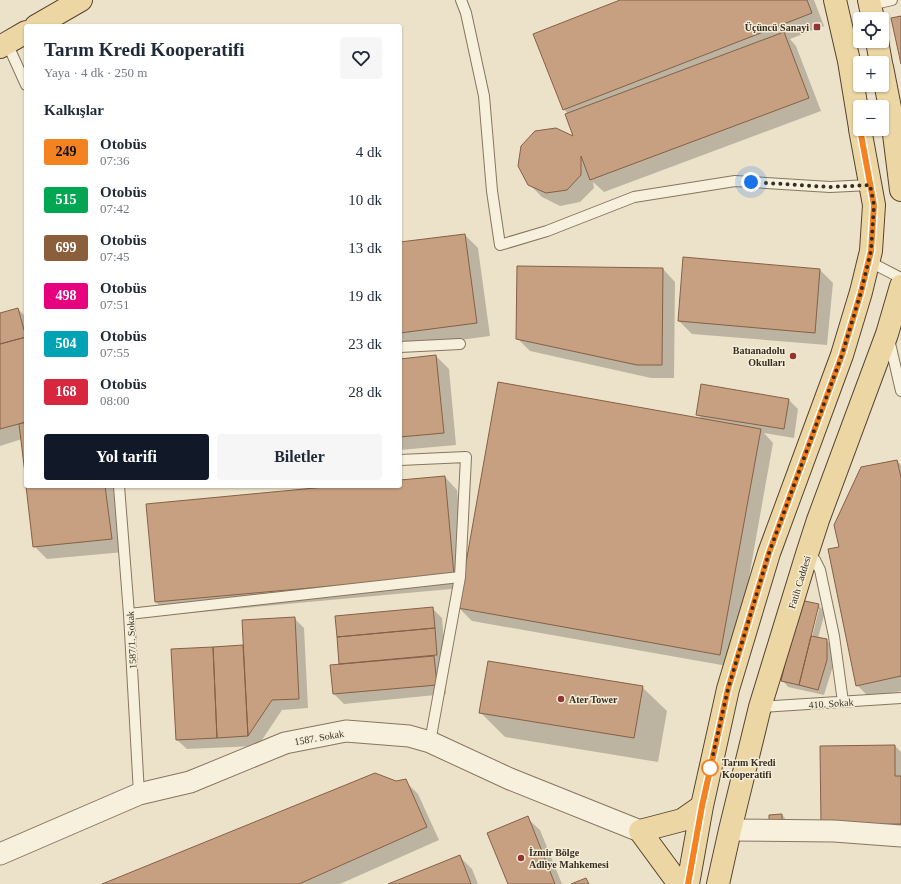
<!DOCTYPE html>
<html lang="tr">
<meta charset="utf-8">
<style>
body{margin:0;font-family:"Times New Roman",serif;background:#f6f6f7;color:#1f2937;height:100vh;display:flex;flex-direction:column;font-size:15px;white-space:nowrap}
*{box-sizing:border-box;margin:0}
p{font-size:13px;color:#747a83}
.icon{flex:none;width:22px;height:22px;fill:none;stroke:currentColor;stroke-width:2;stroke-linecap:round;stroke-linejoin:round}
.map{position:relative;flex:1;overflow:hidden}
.panel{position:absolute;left:24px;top:24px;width:378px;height:464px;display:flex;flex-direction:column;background:#fff;border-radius:4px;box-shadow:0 1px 3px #0004}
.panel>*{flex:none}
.badge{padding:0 8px;border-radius:3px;font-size:14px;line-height:26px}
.buttons{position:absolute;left:853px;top:12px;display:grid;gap:8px}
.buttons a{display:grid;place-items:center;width:36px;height:36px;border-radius:4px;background:#fff;box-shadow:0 1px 3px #0004;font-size:20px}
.you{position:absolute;width:20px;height:20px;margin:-10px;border:3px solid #fff;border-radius:50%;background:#1a73e8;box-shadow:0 0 0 6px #1a73e833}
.map>.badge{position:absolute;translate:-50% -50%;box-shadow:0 0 0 2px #fff}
h2{padding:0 20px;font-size:15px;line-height:36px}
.round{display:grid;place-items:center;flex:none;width:42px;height:42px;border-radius:4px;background:#f6f6f7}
.summary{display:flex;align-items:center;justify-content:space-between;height:68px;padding:0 20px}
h1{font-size:19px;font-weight:700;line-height:30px}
.cta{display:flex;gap:8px;margin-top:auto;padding:8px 20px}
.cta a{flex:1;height:46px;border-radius:4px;background:#111827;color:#fff;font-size:16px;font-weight:700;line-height:46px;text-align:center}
.cta a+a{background:#f6f6f7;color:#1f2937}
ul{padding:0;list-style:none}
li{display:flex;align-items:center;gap:12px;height:48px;padding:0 20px}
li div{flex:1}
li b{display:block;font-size:15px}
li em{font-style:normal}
li .badge{min-width:44px;font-weight:700;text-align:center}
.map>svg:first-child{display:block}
.shadow{fill:#0003;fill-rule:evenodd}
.building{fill:#c7a082;stroke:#856046}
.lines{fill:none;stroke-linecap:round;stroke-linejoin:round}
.service-casing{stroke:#87755f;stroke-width:12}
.minor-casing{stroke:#87755f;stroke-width:23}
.primary-casing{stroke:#564432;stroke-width:24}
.service{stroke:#f7f0dc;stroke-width:10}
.minor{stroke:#f7f0dc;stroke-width:21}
.primary{stroke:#ecd7a4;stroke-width:22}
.line-casing{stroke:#fff;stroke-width:9}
.line{stroke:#f58220;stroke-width:6}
.walk{stroke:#392d21;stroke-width:4;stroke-dasharray:0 7.2}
.poi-dot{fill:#923433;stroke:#f4edd8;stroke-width:1.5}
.stop-dot{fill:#fff;stroke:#f58220;stroke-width:2}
.labels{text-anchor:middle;stroke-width:3;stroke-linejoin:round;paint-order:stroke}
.poi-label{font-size:10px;font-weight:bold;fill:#392d21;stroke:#f4edd8;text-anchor:end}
.street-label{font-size:10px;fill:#392d21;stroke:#f4edd8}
.stop-label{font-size:10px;font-weight:bold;fill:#392d21;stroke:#f4edd8;text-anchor:start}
</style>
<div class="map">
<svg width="901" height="884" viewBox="0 0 901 884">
<rect width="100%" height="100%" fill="#ece2c9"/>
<!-- shadow -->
<path class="shadow" d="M622,0H814L824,26L790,39L796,46L821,111L604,192L593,182L594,188L580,202L560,206L542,197L529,184L575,138L568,114L564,109Z
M465,235L478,248L490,336L400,348V243Z
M663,269L675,282L674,378H651L530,351L517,338Z
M820,270L833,283L827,345L692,334L679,321Z
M18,309L26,317V473L22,439L0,446V314Z
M436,356L449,369L456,445L400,450V360Z
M789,400L798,409L794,438L764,433L773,443L733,667L472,621L459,608L462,588L168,615L156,602L347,486H400V481L445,477L457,490L465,571L702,419L697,414Z
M897,461L901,465V691L870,698L857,685L840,547Z
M27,486H116L124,552L47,559L34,546Z
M818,605L825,612L818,638L826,640L833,647V666L824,695L788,687L782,680ZM817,609H819L811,641L809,640Z
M432,608L442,618L446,665H444L446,694L344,704L334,694L341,665L336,617Z
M294,618L304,628L308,708L282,710L258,746L187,749L177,740L172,650L244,646Z
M642,687L667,711L658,762L505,737L480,712Z
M895,746L901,752V836L835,837Z
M405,781L418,794L439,840L340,884H105L396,782Z
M782,815L785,818V826H773Z
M527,818L540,830L562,884H509Z
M459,856L472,869L478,884H391Z"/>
<!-- building -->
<path class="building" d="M620,0H807L812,13L563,110L533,34Z
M901,16V64L891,18Z
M784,32L809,98L590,180L581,156V175L567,190L546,193L528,185L518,166L521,146L535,131L556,128L573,136L565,114Z
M465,234L477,323L400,333V242Z
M683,257L820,269L815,333L678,321Z
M517,266L663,268L662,365H637L516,339Z
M18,308L26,337L0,344V313Z
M26,337V422L0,429V344Z
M436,355L444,433L400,437V359Z
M498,382L761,429L720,655L458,608Z
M701,384L789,399L784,429L696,415Z
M26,422V482L19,424Z
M897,460L901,477V676L856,686L828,549L839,547L834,525L861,467Z
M445,476L454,575L155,602L146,504L336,486H400V480Z
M26,486H105L112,539L33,547Z
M800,600L819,604L799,685L781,681Z
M433,607L435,628L337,637L335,616Z
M295,617L299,699L272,700L248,736L242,620Z
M435,628L437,655L339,664L337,637Z
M811,636L827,639V660L818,690L799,685Z
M243,645L248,736L217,738L213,647Z
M213,647L217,738L176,740L171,649Z
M434,656L437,685L333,694L330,665Z
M488,661L643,686L634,738L479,713Z
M895,745V776H901V824L821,825L820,746Z
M375,773L396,781L406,779L427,827L299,884H102Z
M782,814V824H769V815Z
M528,816L555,884H508L487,833Z
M460,855L471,884H388Z
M586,878L589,884H571Z"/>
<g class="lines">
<defs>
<path id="service" d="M461,0L466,13L484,96L492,191L500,245L547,231L634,197L735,181L830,187L870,185
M870,5L892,0
M7,43L26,85
M868,261L901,278
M889,339L901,391
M400,347L460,344
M400,460L466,457L460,577L430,742
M119,486L129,614L139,794
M807,554L815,560L820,570L834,636L843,702
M129,614L460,577
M760,707L901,698"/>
<path id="minor" d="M730,830L834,831L901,836
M0,854L139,794L190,782L285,743L346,731L409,736L430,742L510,779L640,831"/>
<path id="primary" d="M835,0L849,61L860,128
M869,0L873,19
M36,26L81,0
M877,41L881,63
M0,47L26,32
M882,67L892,118L901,190
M679,884L640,831L682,820L702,806
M688,884L702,806L728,689L769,553L842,355L861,292L871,251L874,205L860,129
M718,884L730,830L760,707L807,554L818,520L887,334L901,286"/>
</defs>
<!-- service casing -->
<use href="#service" class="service-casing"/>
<!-- minor casing -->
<use href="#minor" class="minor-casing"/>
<!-- primary casing -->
<use href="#primary" class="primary-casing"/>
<!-- service -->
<use href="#service" class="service"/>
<!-- minor -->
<use href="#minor" class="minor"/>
<!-- primary -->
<use href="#primary" class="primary"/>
</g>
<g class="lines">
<defs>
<path id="line" d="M688,884L702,806L728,689L769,553L842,355L861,292L871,251L874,205L860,129"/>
</defs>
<!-- line casing -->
<use href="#line" class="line-casing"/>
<!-- line -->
<use href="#line" class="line"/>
<!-- walk -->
<path class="walk" d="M710,768L728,689L769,553L842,355L861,292L871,251L874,205L870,185L830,187L751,182"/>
</g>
<!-- markers -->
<g class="poi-dot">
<rect x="813" y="23" width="8" height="8" rx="2"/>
<circle cx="793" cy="356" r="4"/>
<circle cx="561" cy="699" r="4"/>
<circle cx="521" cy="858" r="4"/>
</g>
<circle class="stop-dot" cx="710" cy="768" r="8"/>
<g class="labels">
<!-- poi labels -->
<g class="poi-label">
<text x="809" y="31">Üçüncü Sanayi</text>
<text x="785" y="354">Batıanadolu<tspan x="785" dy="12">Okulları</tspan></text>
<text x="569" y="703" text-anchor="start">Ater Tower</text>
<text x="529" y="856" text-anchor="start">İzmir Bölge<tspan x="529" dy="12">Adliye Mahkemesi</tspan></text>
</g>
<!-- street labels -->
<g class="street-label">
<text transform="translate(799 582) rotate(-73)" y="4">Fatih Caddesi</text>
<text transform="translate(131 640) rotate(-93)" y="4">1587/1. Sokak</text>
<text transform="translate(831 703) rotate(-4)" y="4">410. Sokak</text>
<text transform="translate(319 737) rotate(-10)" y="4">1587. Sokak</text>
</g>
<!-- stop labels -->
<g class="stop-label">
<text x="722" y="766">Tarım Kredi<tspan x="722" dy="12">Kooperatifi</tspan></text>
</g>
</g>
</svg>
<div class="buttons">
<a><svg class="icon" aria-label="locate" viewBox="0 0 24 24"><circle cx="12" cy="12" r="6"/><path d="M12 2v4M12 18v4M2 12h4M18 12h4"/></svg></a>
<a>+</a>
<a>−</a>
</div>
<div class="you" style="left:751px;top:182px"></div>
<section class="panel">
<div class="summary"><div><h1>Tarım Kredi Kooperatifi</h1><p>Yaya · 4 dk · 250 m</p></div><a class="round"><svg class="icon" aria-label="heart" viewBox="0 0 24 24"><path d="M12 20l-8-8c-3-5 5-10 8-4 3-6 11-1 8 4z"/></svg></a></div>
<h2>Kalkışlar</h2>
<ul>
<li><span class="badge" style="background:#f58220;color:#111">249</span><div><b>Otobüs</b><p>07:36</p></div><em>4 dk</em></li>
<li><span class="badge" style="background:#00a651;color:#fff">515</span><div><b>Otobüs</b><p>07:42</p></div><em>10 dk</em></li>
<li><span class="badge" style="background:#8b5e3c;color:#fff">699</span><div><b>Otobüs</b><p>07:45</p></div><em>13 dk</em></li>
<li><span class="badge" style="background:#e6007e;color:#fff">498</span><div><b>Otobüs</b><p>07:51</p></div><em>19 dk</em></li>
<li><span class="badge" style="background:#00a3b4;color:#fff">504</span><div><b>Otobüs</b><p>07:55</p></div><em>23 dk</em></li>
<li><span class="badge" style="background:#d7263d;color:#fff">168</span><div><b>Otobüs</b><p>08:00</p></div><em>28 dk</em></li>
</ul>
<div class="cta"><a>Yol tarifi</a><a>Biletler</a></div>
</section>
</div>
